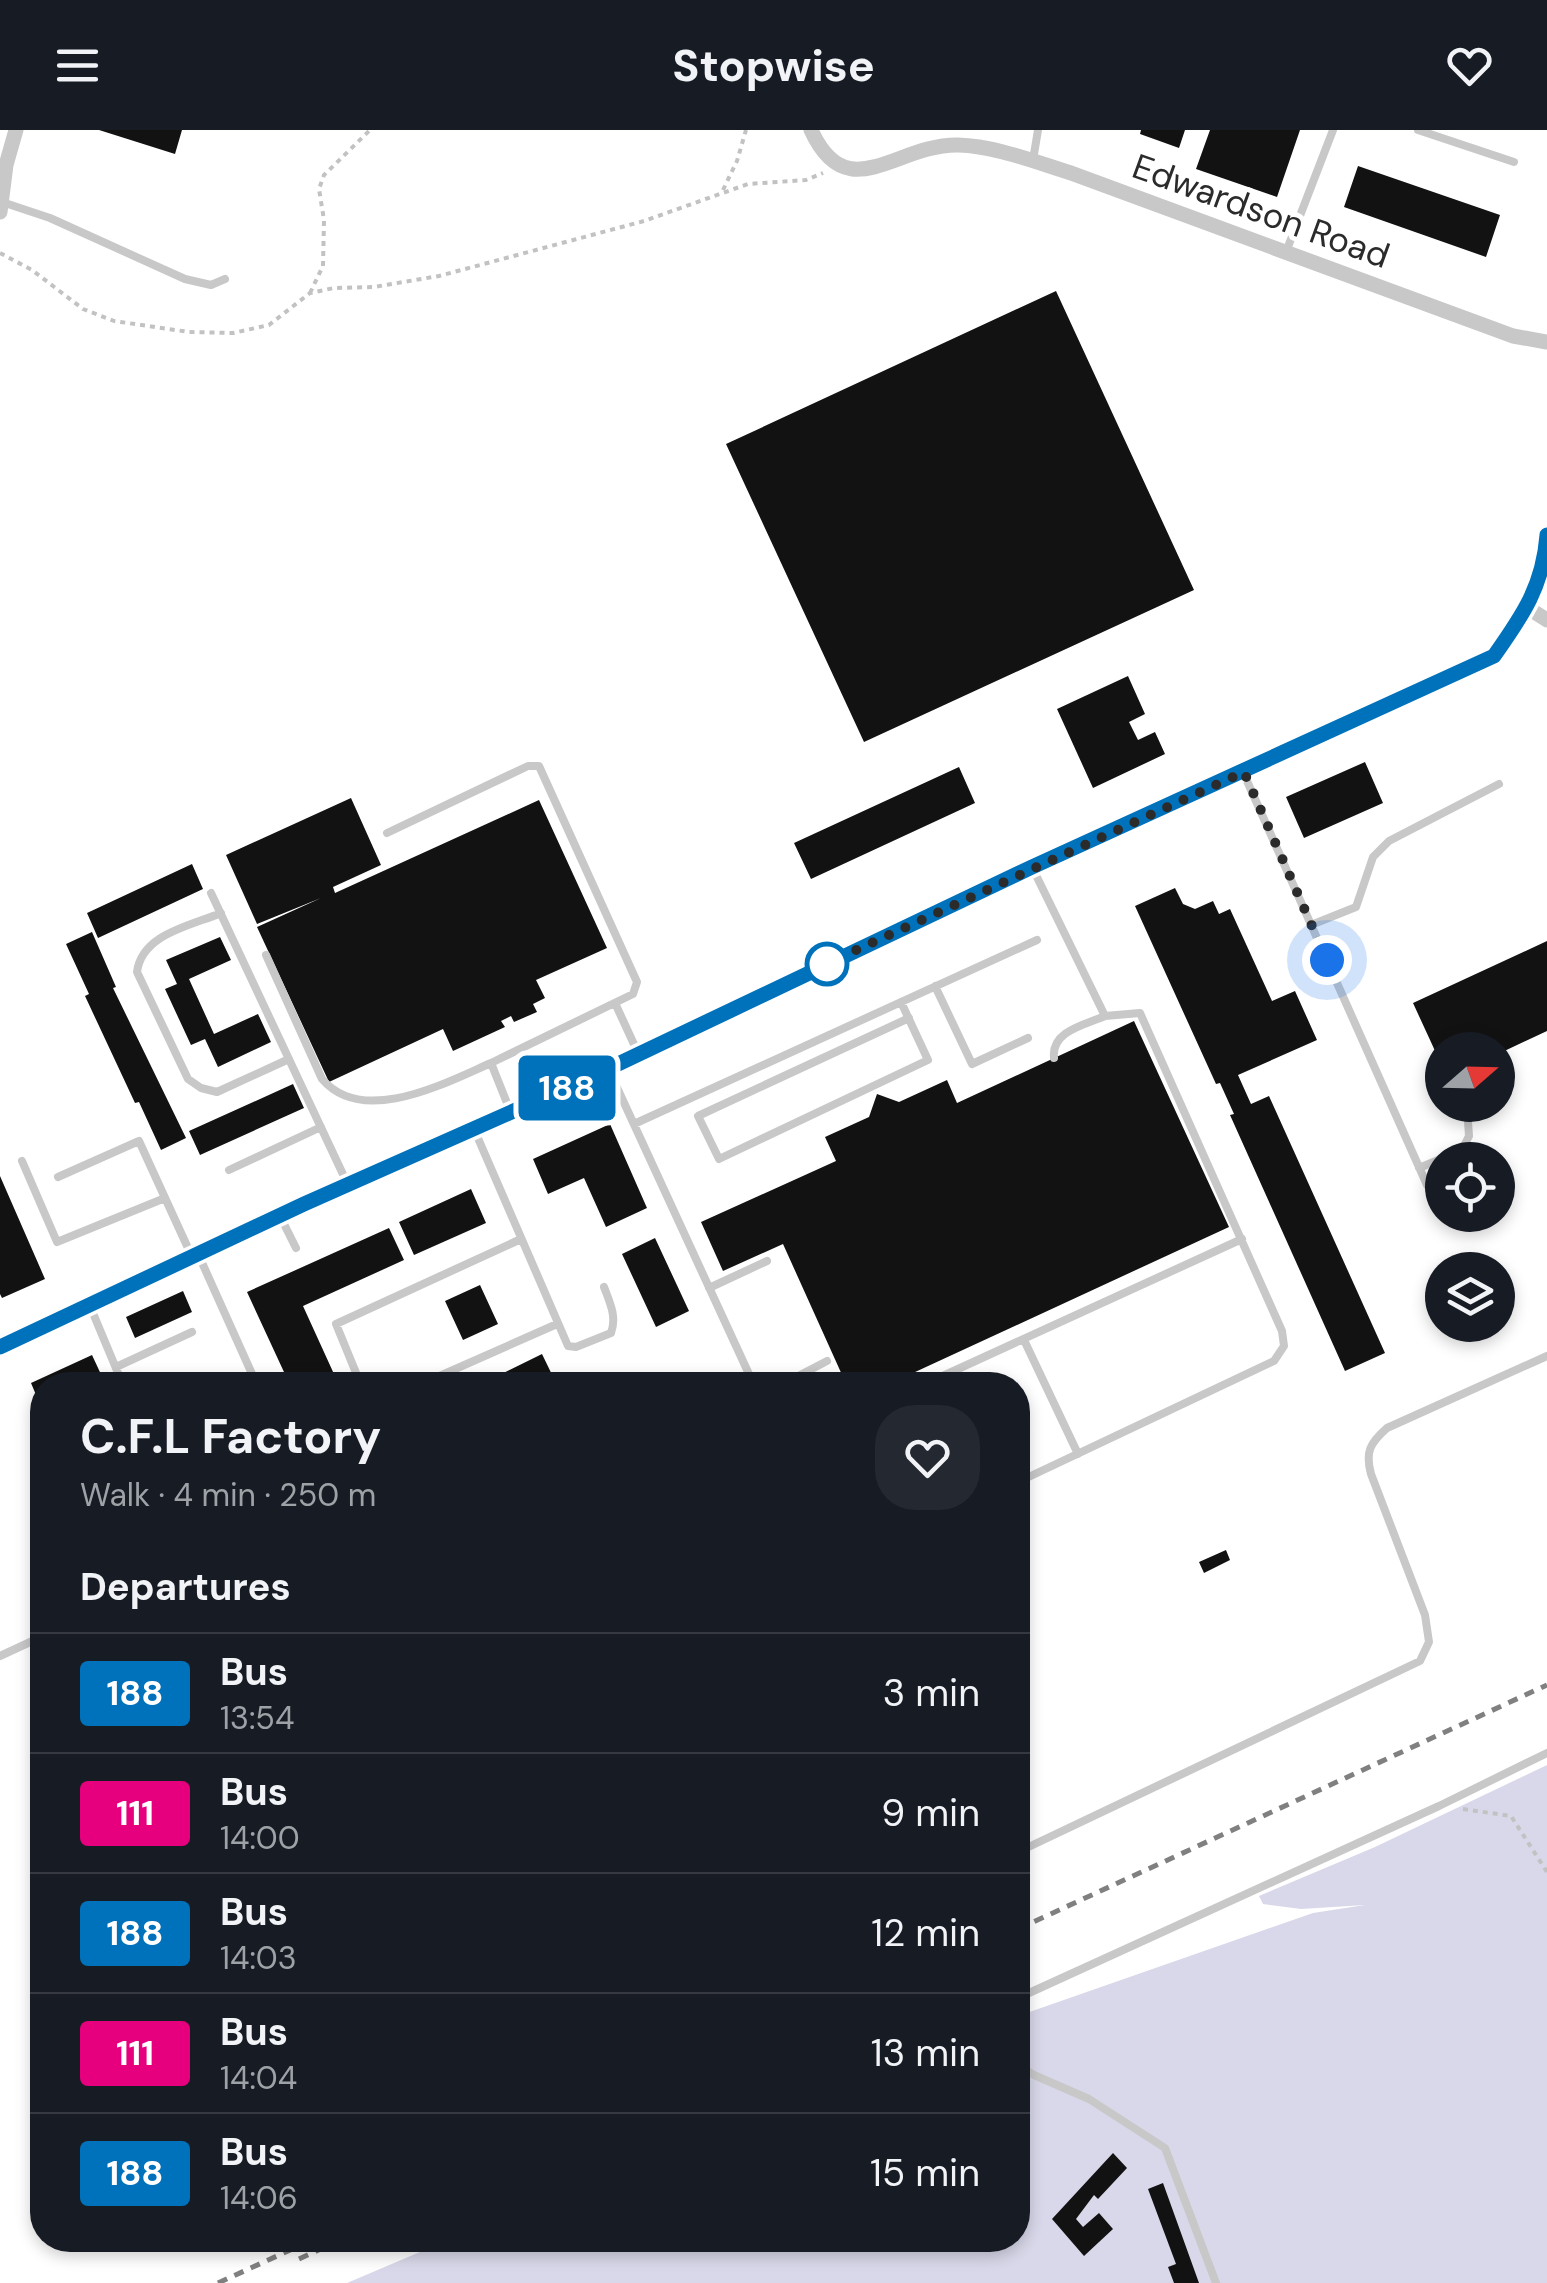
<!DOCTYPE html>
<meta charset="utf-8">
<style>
body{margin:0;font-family:"DM Sans",sans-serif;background:#242831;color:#f1f3f6;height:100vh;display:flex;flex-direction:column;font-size:38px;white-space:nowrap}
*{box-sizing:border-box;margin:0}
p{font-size:32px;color:#9ea1a6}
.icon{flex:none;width:55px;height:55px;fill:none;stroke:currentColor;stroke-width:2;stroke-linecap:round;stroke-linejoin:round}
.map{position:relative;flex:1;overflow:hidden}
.details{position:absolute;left:30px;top:1242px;width:1000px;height:880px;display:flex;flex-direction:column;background:#171b24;border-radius:40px;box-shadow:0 5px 15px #0003}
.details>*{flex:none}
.badge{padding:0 20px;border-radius:8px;font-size:35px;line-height:65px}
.needle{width:65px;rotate:70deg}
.fabs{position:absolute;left:1425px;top:902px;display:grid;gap:20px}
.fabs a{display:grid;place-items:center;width:90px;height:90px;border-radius:50%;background:#171b24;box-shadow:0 5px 15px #0003;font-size:50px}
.you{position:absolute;width:50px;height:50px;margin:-25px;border:8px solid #fff;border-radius:50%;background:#1a73e8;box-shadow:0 0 0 15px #1a73e833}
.map>.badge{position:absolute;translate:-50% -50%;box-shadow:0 0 0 5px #fff}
h2{padding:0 50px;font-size:38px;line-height:90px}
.round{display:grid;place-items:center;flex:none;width:105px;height:105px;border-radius:40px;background:#242831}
.summary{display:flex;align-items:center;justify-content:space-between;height:170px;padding:0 50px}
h1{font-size:48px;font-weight:700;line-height:75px}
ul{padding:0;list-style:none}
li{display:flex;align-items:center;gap:30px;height:120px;padding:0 50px;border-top:2px solid #363941}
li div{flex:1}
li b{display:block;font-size:38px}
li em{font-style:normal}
li .badge{min-width:110px;font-weight:700;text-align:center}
header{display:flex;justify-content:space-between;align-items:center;height:130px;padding:0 50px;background:#171b24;font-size:45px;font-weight:700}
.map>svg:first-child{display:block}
.green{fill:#d9d8ea}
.building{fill:#121212}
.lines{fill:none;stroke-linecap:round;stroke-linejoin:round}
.path{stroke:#c2c2c2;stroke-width:4;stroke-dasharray:5 5;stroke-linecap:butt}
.lane{stroke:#c8c8c8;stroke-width:8}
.street{stroke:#c8c8c8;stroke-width:15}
.rail{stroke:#808080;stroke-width:5;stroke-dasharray:10 8;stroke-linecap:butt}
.line-casing{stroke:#fff;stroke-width:22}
.line{stroke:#0072bc;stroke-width:15}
.walk{stroke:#2b2b2b;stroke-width:10;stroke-dasharray:0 18}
.stop-dot{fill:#fff;stroke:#0072bc;stroke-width:5}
.labels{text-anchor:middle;stroke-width:10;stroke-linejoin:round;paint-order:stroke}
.street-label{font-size:35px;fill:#2b2b2b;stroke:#fff}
</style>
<header><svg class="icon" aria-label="menu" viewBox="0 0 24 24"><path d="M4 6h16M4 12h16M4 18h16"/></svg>Stopwise<svg class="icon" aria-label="heart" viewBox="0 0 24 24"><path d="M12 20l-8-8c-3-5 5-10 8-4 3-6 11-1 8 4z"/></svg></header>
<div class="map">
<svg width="1547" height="2153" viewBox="0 0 1547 2153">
<rect width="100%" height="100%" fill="#fff"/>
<!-- green -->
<path class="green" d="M1547,1635V2153H347L448,2110H1018V1886L1313,1783L1365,1775L1301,1779L1263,1774L1259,1766L1375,1717Z"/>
<!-- building -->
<path class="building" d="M99,0H182L175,24Z
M1141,0H1185L1179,18L1140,4Z
M1210,0H1300L1277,67L1196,39Z
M1358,36L1500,85L1486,127L1344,77Z
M1056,161L1194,460L864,612L726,314Z
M1128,546L1145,584L1129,592L1138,610L1155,602L1165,624L1093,658L1057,579Z
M1365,632L1383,673L1304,708L1286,667Z
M959,637L975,673L811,749L794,713Z
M351,668L381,735L333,757L335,763L539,670L607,818L536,850L545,868L533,874L537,882L514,892L511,886L501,891L505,897L453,921L443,899L329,952L257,797L321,768L257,794L226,725Z
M192,734L203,759L98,808L87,783Z
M1175,758L1183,774L1195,779L1213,771L1219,784L1230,779L1272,871L1295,861L1317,910L1238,945L1251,974L1269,966L1385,1223L1345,1241L1230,985L1234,984L1220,953L1216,954L1135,776Z
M92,802L116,857L113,858L186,1008L161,1020L139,972L135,973L85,866L89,864L66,814Z
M220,807L231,830L189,849L214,904L258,884L271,912L218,937L205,909L191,915L165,859L177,854L166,830Z
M1547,811V901L1498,924V920H1442V936L1413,873Z
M1134,891L1229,1097L887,1255H825L843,1247L783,1114L723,1141L701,1092L836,1031L825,1007L869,987L877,964L899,972L947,950L957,973Z
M293,954L304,978L200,1025L189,1001Z
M610,994L647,1078L606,1097L584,1048L548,1064L533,1029Z
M0,1046L45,1149L2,1168L0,1164Z
M471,1059L486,1093L414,1125L399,1092Z
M389,1098L404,1130L303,1176L339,1255H290L247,1162Z
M655,1108L689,1181L656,1197L622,1124Z
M480,1155L498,1194L463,1210L445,1171Z
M183,1161L192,1182L135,1208L126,1187Z
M542,1224L557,1255H479Z
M92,1225L105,1253L42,1255V1279L31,1253Z
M1226,1420L1230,1430L1204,1443L1199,1432Z
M1113,2023L1127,2038L1098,2069L1094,2065L1076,2089L1083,2097L1099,2083L1113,2099L1084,2126L1052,2089Z
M1163,2053L1199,2153H1174L1168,2137L1176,2134L1148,2059Z"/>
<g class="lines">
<!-- path -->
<path class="path" d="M723,60L737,31L746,0
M0,123L32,140L83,179L114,191L189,202L233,203L269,195L310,163L334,158L374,157L439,146L644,91L748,54L806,50L823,43
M310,163L323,136L324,90L319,59L324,45L370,0
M1463,1679L1511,1686L1547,1742
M837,2115L843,2110"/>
<!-- lane -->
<path class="lane" d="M1418,0L1514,32
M1033,30L1038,0
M2,72L50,88L185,149L211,155L225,149
M1286,122L1333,0
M1243,642L1427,1055
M387,703L528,636H539L637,852L633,864L491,933
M1032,737L1105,886C1084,895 1051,901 1054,928
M211,763L348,1055
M221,783C190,796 142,804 137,842L188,949L201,958L217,962L289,929
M1311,795L1356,777L1373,727L1389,711L1499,654
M266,825L322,949C363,997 445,953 491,933L511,983
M935,856L972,934L1028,908
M901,872L928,930L719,1029L698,986L909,888
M615,873L638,923
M608,938L754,1255
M634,994L1037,810
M474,999L568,1216L576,1217L611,1203C617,1187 610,1173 604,1157
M22,1031L57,1112L165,1068
M1419,1038L1462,1020L1469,1006L1467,977
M229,1040L321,997
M58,1047L139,1011L193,1129
M280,1086L296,1118
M199,1126L257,1255
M709,1158L767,1131
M90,1176L123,1255
M1024,1210L1078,1324
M116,1237L192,1202
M361,1255L336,1194L521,1109
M419,1255L557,1194
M781,1255L827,1231
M923,1255L1242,1109
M1018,1352L1274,1231L1284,1216L1282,1201L1140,883L1105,886
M0,1526L41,1507
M1018,1722L1420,1531L1429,1512L1425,1485L1371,1344C1365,1322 1370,1313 1387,1298L1547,1226
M1018,1868L1439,1676L1547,1623
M1018,1896L1027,1863
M1018,1926L1023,1938L1034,1945L1089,1969L1165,2018L1216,2153"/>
<!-- street -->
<path class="street" d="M811,0C847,79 896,14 958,15C996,16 1035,32 1071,43L1513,206L1547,212
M0,82L6,35L16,0
M1528,478L1547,490
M0,1217L304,1074L597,944L1032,737L1494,525C1523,485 1543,456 1547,405"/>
<!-- rail -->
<path class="rail" d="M1018,1799L1547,1555
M299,2129L340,2110
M218,2153L312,2110"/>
</g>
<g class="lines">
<defs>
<path id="line" d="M0,1217L304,1074L597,944L1032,737L1494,526C1523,485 1543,456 1547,405"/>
</defs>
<!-- line casing -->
<use href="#line" class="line-casing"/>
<!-- line -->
<use href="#line" class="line"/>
<!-- walk -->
<path class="walk" d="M827,834L817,838L1244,642L1327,830"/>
</g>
<!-- markers -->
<circle class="stop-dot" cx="827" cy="834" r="20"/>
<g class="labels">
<!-- street labels -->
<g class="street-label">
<text transform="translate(1261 81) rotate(20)" y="12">Edwardson Road</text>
</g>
</g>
</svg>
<div class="fabs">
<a><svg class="needle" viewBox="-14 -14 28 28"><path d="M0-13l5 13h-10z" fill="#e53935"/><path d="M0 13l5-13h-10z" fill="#9ea1a6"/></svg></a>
<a><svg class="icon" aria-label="locate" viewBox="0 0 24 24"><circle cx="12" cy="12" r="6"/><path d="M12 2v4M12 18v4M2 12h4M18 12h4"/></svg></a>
<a><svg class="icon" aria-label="layers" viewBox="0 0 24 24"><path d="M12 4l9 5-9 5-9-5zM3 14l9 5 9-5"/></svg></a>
</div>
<div class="you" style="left:1327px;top:830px"></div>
<b class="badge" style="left:567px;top:958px;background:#0072bc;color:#fff">188</b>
<section class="details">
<div class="summary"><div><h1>C.F.L Factory</h1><p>Walk · 4 min · 250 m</p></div><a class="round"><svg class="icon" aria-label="heart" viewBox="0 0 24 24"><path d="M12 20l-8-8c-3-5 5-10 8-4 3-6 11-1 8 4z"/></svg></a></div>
<h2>Departures</h2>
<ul>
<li><span class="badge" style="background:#0072bc;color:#fff">188</span><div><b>Bus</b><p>13:54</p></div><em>3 min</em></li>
<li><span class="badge" style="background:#e6007e;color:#fff">111</span><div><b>Bus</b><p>14:00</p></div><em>9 min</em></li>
<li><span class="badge" style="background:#0072bc;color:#fff">188</span><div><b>Bus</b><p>14:03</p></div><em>12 min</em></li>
<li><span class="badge" style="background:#e6007e;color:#fff">111</span><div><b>Bus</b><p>14:04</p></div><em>13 min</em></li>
<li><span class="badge" style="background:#0072bc;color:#fff">188</span><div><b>Bus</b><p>14:06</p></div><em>15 min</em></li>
</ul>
</section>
</div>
